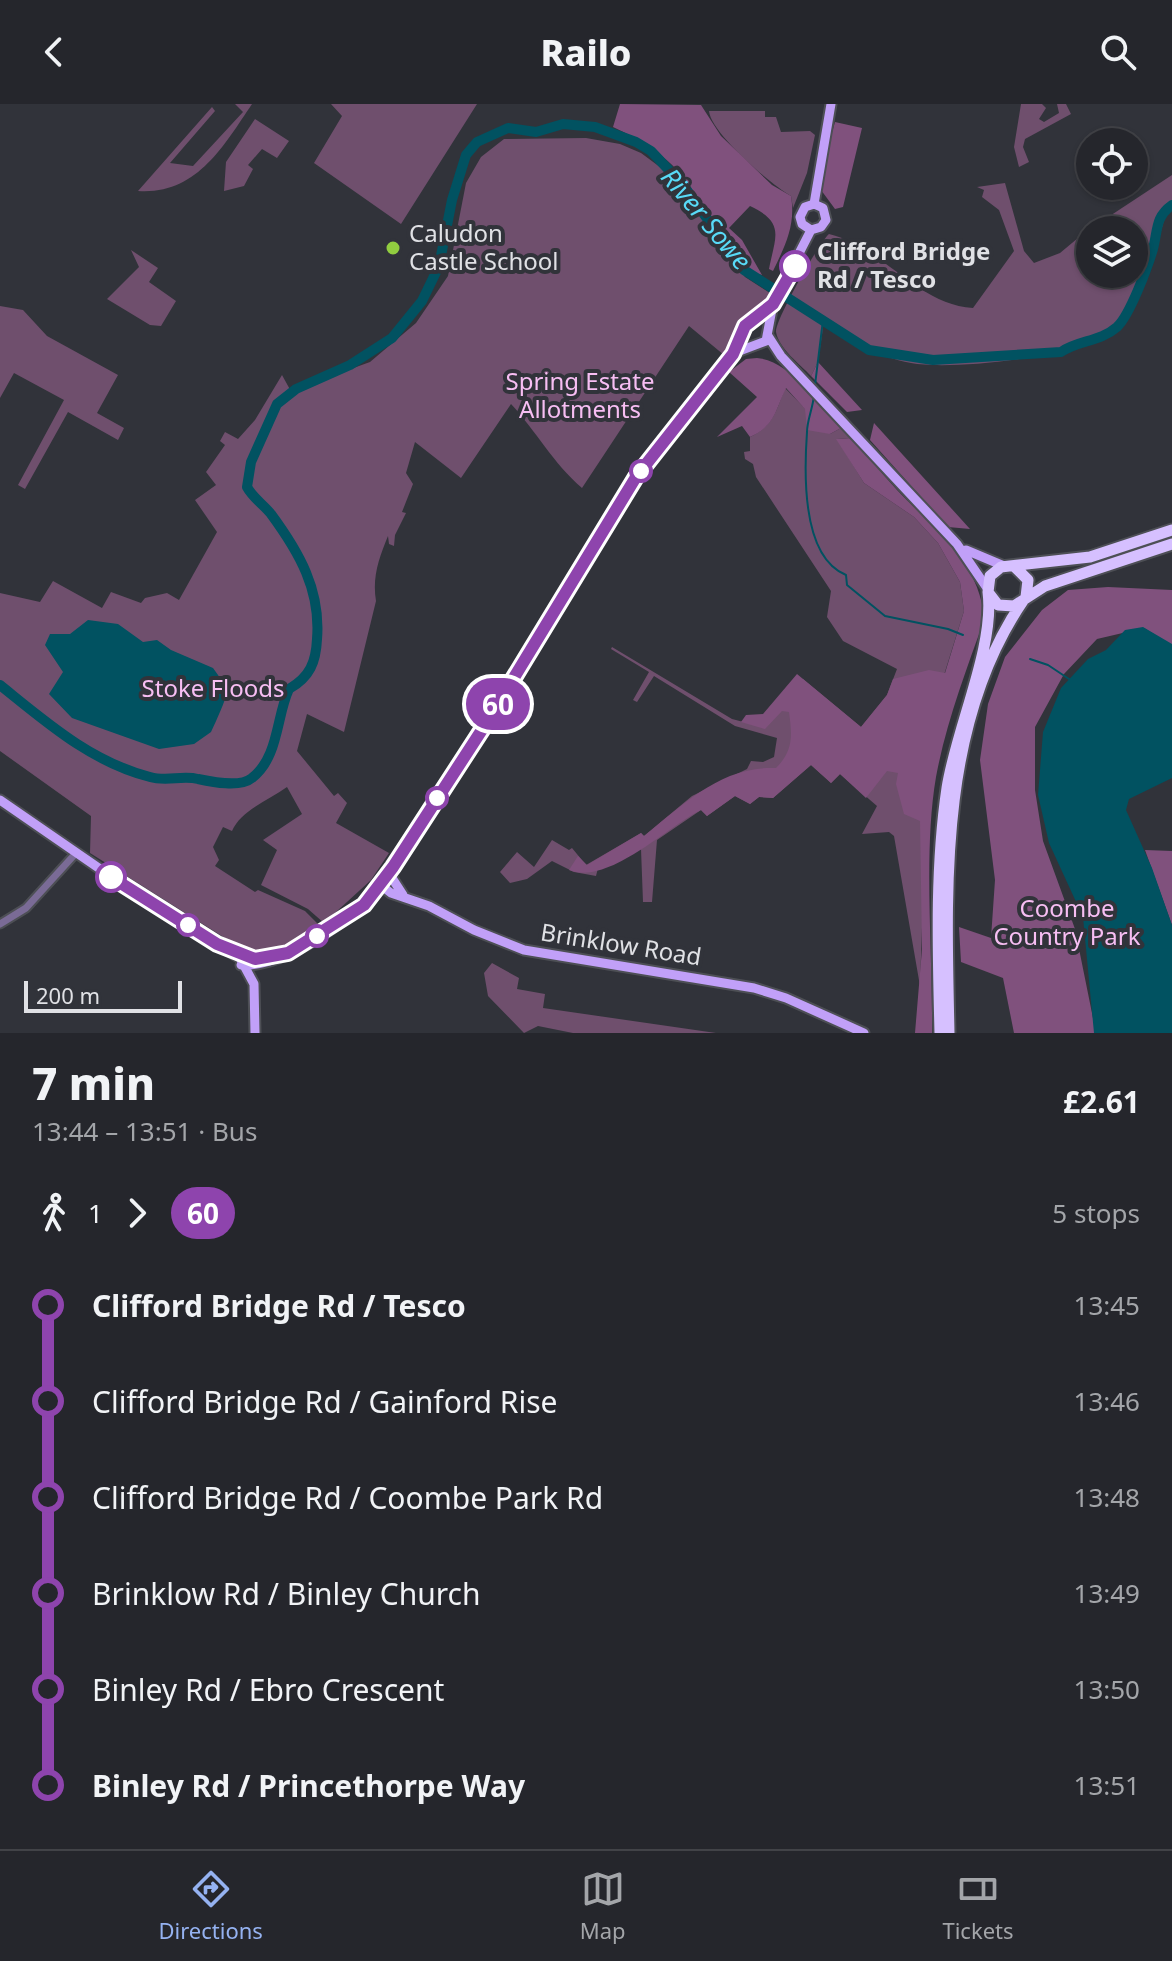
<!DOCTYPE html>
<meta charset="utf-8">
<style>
body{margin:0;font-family:"Noto Sans",sans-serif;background:#2d2e34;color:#f1f3f6;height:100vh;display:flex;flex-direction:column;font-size:30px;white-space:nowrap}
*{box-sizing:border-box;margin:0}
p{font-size:26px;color:#a3a5a9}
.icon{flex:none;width:44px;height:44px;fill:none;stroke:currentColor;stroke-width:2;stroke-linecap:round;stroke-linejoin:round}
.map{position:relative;height:929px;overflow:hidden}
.details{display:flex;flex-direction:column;background:#25262c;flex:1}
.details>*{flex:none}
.badge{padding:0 16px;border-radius:26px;font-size:28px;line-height:52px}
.tools{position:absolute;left:1076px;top:24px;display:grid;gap:16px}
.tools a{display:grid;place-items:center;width:72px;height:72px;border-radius:50%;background:#25262c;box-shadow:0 2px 6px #0004,0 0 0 2px #424348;font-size:40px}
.scale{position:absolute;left:24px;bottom:20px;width:158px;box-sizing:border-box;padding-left:8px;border:4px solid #e0e1e5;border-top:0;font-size:22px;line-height:28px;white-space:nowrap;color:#e0e1e5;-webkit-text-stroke:6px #31333a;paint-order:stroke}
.map>.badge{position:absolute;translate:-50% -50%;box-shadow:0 0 0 4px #fff}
.legs{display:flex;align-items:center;gap:12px;height:88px;padding:0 32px;font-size:26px}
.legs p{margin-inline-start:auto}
.head{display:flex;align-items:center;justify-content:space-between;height:136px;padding:0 32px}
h1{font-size:44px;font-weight:800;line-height:60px}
ul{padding:0 32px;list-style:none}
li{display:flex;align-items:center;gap:28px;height:96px;font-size:30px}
li i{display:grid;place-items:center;width:12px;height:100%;margin:0 10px;background:currentColor}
li i::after{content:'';width:20px;height:20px;margin:-10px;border:6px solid;border-radius:50%;background:#25262c}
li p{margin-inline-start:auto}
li:first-child i{background:linear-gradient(#0000 50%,currentColor 0)}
li:last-child i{background:linear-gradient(currentColor 50%,#0000 0)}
header{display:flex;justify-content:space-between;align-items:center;height:104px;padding:0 32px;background:#25262c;font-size:36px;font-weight:800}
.tab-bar{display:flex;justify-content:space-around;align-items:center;height:112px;border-top:2px solid #424348;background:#25262c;font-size:22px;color:#a3a5a9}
.tab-bar a{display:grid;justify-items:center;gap:4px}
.tab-bar .current{color:#95b2f1}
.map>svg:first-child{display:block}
.green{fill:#6f4f6d;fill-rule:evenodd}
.forest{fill:#80517d}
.water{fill:#015261}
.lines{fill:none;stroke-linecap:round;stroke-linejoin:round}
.stream{stroke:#015261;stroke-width:2}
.river{stroke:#015261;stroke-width:10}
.minor-casing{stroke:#4d4f55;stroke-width:11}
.major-casing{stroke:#4d4f55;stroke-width:13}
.highway-casing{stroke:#4d4f55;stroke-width:15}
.minor{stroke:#7a6b96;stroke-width:7}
.major{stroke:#c1a0f8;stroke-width:9}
.highway{stroke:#d6c0ff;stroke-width:11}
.line-1-casing{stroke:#fff;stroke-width:18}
.line-1{stroke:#8e44ad;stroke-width:12}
.poi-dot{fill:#91cd40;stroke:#31333a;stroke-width:3}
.stop-1-dot{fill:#fff;stroke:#8e44ad;stroke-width:4}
.labels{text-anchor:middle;stroke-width:8;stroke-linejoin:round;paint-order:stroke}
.poi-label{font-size:24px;fill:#e0e1e5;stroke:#31333a;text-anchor:start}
.stop-label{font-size:24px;font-weight:bold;fill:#e0e1e5;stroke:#31333a;text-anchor:start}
.park-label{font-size:24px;fill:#f7bef3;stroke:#31333a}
.street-label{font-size:24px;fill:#e0e1e5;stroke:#31333a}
.water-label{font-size:26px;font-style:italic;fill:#58daf7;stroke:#31333a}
</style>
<header><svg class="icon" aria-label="back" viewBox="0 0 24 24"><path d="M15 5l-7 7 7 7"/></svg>Railo<svg class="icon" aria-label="search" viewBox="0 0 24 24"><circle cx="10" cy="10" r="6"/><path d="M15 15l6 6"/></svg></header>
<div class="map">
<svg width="1172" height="929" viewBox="0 0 1172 929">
<rect width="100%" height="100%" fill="#31333a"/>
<!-- green -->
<path class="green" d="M235,0H252C223,43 196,91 138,87L212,3L215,7L170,59L193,62L243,8Z
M331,0H477L401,120L314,59L342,12Z
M1021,0H1042L1046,4L1039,15L1044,18L1059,9L1057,0H1066L1071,10L1025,35L1023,43L1029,58L1019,63L1014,43Z
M709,7H765V13H776L781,28L810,27L815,31L807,69L793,104L791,92C769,79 711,29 709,7Z
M255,15L289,37L277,54L262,45L248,61L253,65L244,82L224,87L226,58Z
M586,34L620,40L641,49L668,69L745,173L770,189L757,208L738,221L724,251L689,222L582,384C553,359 536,327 511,300L461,374L415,338L406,369L413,380L402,408L406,409L395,431L394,442L389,440L388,432C379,454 372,473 376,497L344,628L307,610L297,647L334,692L338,689L347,699L336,719L389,749L371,776L324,819L308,805L261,781L277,746L263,736L302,710L287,683C268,697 241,706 232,727L223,723L213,743L219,756L215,762L255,788L258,786L305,807L319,821C298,835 270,855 244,846L90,749L91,712L0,647V489L40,498L53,477L102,504L111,488L141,499L145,494L167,489L179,496L217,428L195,396L216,381L206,368L225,341L220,337L225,328L238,335L255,316L282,271L293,291L312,279L370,258L416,219L448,172L466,79L481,53L504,35Z
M1172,71V104C1162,114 1163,124 1158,137C1151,158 1137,205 1123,221C1096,252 952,267 911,259C877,253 852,235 824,217L818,258L811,272C800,260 779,245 776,228C774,218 820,137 829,130C883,143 918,201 973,204L1014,147L999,106L982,93L984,86L977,83L1005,79L1024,147L1034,159L1060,149L1084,129ZM1134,126V170H1090V126Z
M131,146L158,164L149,178L176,197L161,222L150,221L107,195L139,163Z
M0,202L23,206L47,232L118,271L97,309L124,324L118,336L68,308L25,385L18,381L64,296L14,269L0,294Z
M785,284L830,330L841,324L852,334L837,335L864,379L914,413L938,439L960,478L964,507L929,619L920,882L894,732L889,728L862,730L877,702L840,670L831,679L811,661L773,694L759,693L750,700L735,692L707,712L701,706L657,736L652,798H643L641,745L614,760L598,764L596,772L574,768L552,757L527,775L510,779L500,768L517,748L534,763L552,736L569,746L572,744L586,761L641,729L644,732L692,692L747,665L751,657L763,658L774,653L777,634L735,622L654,572L637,598L633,596L649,568L611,545L612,543L732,615L763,623L803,575L861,623L887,591L897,565L843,537L827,513L831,487L756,373L753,360L745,355L744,348L750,347V333C773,323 777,305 785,284Z
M492,859L519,874L517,885L545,890L543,904L716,929H573L538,922L524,929L488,892L484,869Z"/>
<!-- forest -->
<path class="forest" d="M620,0L701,1L721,32L772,81L791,92C796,121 785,142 773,167L769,165C775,133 786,119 750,102L729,124L742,136L762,171C733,165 705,103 688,79C669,53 641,36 613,23Z
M835,18L862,24L843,103L835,105L821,86L823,61Z
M757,254C789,256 820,301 841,324L830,330L807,326L805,305L786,284C775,307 775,322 750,333L742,322L717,333L757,293L729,268L746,255Z
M818,258L862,306L847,308L811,272Z
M874,319L970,425L948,423L870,336Z
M852,334C867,351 881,369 897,386C932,423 982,460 984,516C966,567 946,619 936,673C923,748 933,850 932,929H915L922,845L920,717L904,710L896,680L898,669L887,667L866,694L840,670L831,679L811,661L773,694L759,693L750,700L735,692L707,712L701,706C668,722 608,782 569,766L578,752L587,761L641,729L644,732C684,700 721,662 776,664C794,646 792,631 789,608L782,607L765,625L741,618L746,611L763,610L797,570L861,623L887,591L893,575L929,566L945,569L964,507L960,478L938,439L914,413L864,379L836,335Z
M1108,483L1172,486V542L1144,524L1097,535L1064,570L1035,623V686L1043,737L1075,825L1096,929H1014L1003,874L961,858L959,823L991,834L995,776L980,656L988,600L1005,553L1042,506L1068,486Z
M1145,746L1172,747V821Z"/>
<!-- water -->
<path class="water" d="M88,516L118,520L143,538L157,536L171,546L213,564L228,585C225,598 217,615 211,628L194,640L159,645L72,614L49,590L63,568L45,541L50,530H70Z
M1143,523L1172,540V674L1129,695L1126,706L1152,764L1172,821V929H1094L1083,813L1049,739L1038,691L1043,628L1061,584L1088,555L1106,546L1125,526Z"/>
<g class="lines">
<!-- stream -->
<path class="stream" d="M815,281L823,216
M814,291C813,304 807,316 807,328C804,370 802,453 846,471L847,481L885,512L948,525L963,531
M1030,555L1048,561L1069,575"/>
<!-- river -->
<path class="river" d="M0,581C46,618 91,658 150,673C167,678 182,671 198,675C212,678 240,684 252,674C279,653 276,613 289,585C310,573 316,558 317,535C321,486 299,448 271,410C263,400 253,394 247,383L251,358L277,300L296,285L350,261L392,234L422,197L439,162L452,96L466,51L477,38L508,24L536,28L563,20L595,23L636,38L651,47L683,81L744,166L869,246L933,256L1061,248C1078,236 1100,238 1117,223C1130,211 1148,162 1153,145C1158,126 1155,113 1172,101"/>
<defs>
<path id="minor" d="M0,820L26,804L76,749"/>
<path id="major" d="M814,100L831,0
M811,126L821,123L826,116L823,104L814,100
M811,126L802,120L800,113L805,103L814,100
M768,232L781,252L957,440L987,484
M734,249L766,237L773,200
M966,446L1004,462
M0,696L132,787L240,854L254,880L255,929
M392,774L403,791
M378,779L391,789L429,802L474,826L524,846L754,884L786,894L864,929
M364,801L487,618L636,373L733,250L745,222L773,200L811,126
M241,861C285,863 335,823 369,797"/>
<path id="highway" d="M1172,426L1090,453L1001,463L990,472L988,488L998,501L1014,502L1045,482L1172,440
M1015,463L1028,476L1026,493
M940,929C938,848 935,765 947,684C956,625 995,543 988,488
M949,929C946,786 938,621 1023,497"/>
</defs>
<!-- minor casing -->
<use href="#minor" class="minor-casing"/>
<!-- major casing -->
<use href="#major" class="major-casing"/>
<!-- highway casing -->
<use href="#highway" class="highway-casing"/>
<!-- minor -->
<use href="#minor" class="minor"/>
<!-- major -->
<use href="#major" class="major"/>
<!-- highway -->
<use href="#highway" class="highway"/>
</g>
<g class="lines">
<defs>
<path id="line-1" d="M111,773L217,840L255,855L288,849L364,801L393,763L487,618L636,373L733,250L745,222L773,200L795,162"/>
</defs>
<!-- line-1 casing -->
<use href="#line-1" class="line-1-casing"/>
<!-- line-1 -->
<use href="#line-1" class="line-1"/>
</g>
<!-- markers -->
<circle class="poi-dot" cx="393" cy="144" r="8"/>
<g class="stop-1-dot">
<circle cx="795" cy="162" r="14"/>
<circle cx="641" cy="367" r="10"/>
<circle cx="437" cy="694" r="10"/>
<circle cx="111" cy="773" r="14"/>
<circle cx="188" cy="821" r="10"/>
<circle cx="317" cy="832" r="10"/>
</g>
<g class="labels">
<!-- poi labels -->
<g class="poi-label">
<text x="409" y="138">Caludon<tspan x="409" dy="28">Castle School</tspan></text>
</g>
<!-- stop labels -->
<g class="stop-label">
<text x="817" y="156">Clifford Bridge<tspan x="817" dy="28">Rd / Tesco</tspan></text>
</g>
<!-- park labels -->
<g class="park-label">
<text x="580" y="286">Spring Estate<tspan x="580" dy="28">Allotments</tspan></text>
<text x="213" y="593">Stoke Floods</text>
<text x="1067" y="813">Coombe<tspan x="1067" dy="28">Country Park</tspan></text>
</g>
<!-- street labels -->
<g class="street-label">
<text transform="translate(621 841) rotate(9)" y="8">Brinklow Road</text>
</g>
<!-- water labels -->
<g class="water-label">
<text transform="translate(706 115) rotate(50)" y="9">River Sowe</text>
</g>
</g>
</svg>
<div class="tools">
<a><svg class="icon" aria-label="locate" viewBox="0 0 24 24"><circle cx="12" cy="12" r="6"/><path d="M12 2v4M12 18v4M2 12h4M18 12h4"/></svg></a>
<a><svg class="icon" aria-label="layers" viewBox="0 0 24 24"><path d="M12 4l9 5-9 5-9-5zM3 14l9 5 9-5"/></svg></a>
</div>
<div class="scale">200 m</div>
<b class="badge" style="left:498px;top:600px;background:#8e44ad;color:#fff">60</b>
</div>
<section class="details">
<div class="head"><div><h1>7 min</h1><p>13:44 – 13:51 · Bus</p></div><b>£2.61</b></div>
<div class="legs"><svg class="icon" aria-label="walk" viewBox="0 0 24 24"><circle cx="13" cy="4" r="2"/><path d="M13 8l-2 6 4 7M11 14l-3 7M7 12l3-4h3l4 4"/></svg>1<svg class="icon" aria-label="forward" viewBox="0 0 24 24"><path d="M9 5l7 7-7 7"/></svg><b class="badge" style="background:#8e44ad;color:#fff">60</b><p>5 stops</p></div>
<ul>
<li><i style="color:#8e44ad"></i><b>Clifford Bridge Rd / Tesco</b><p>13:45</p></li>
<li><i style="color:#8e44ad"></i><span>Clifford Bridge Rd / Gainford Rise</span><p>13:46</p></li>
<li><i style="color:#8e44ad"></i><span>Clifford Bridge Rd / Coombe Park Rd</span><p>13:48</p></li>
<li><i style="color:#8e44ad"></i><span>Brinklow Rd / Binley Church</span><p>13:49</p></li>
<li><i style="color:#8e44ad"></i><span>Binley Rd / Ebro Crescent</span><p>13:50</p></li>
<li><i style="color:#8e44ad"></i><b>Binley Rd / Princethorpe Way</b><p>13:51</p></li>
</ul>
</section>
<nav class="tab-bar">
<a class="current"><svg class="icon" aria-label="directions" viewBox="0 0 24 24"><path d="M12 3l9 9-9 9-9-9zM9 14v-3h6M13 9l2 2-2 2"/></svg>Directions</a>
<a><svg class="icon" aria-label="map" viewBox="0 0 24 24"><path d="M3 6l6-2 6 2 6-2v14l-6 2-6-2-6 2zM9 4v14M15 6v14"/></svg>Map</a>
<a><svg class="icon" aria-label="tickets" viewBox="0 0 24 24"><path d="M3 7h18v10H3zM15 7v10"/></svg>Tickets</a>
</nav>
